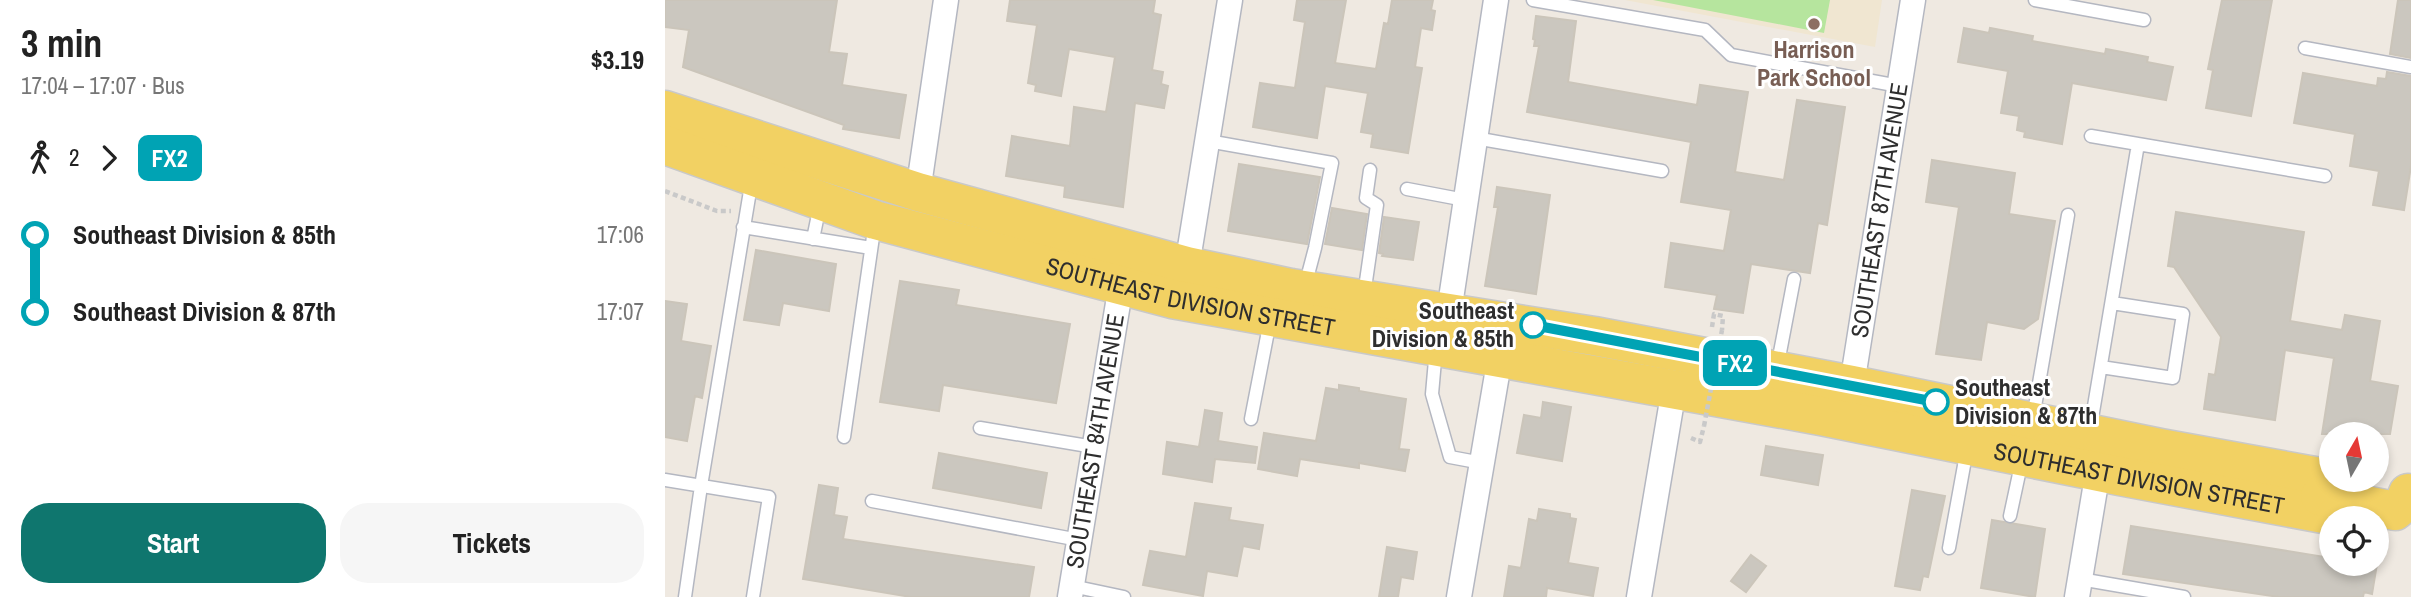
<!DOCTYPE html>
<meta charset="utf-8">
<style>
body{margin:0;font-family:"Archivo Narrow",sans-serif;background:#f6f6f6;color:#222;height:100vh;display:flex;flex-direction:column;font-size:26px;white-space:nowrap}
*{box-sizing:border-box;margin:0}
p{font-size:23px;color:#767676}
.icon{flex:none;width:38px;height:38px;fill:none;stroke:currentColor;stroke-width:2;stroke-linecap:round;stroke-linejoin:round}
.map{position:relative;flex:1;overflow:hidden}
.drawer{display:flex;flex-direction:column;background:#fff;width:665px}
.drawer>*{flex:none}
.badge{padding:0 14px;border-radius:10px;font-size:24px;line-height:46px}
.needle{width:46px;rotate:9deg}
.controls{position:absolute;left:1654px;top:422px;display:grid;gap:14px}
.controls a{display:grid;place-items:center;width:70px;height:70px;border-radius:50%;background:#fff;box-shadow:0 4px 10px #0003;font-size:35px}
.map>.badge{position:absolute;translate:-50% -50%;box-shadow:0 0 0 4px #fff}
.legs{display:flex;align-items:center;gap:10px;height:77px;padding:0 21px;font-size:23px}
.legs p{margin-inline-start:auto}
.head{display:flex;align-items:center;justify-content:space-between;height:119px;padding:0 21px}
h1{font-size:38px;font-weight:700;line-height:52px}
.primary-button{display:flex;gap:14px;margin-top:auto;padding:14px 21px}
.primary-button a{flex:1;height:80px;border-radius:28px;background:#0f766e;color:#fff;font-size:28px;font-weight:700;line-height:80px;text-align:center}
.primary-button a+a{background:#f6f6f6;color:#222}
ul{padding:0 21px;list-style:none}
li{display:flex;align-items:center;gap:24px;height:77px;font-size:26px}
li i{display:grid;place-items:center;width:10px;height:100%;margin:0 9px;background:currentColor}
li i::after{content:'';width:18px;height:18px;margin:-9px;border:5px solid;border-radius:50%;background:#fff}
li p{margin-inline-start:auto}
li:first-child i{background:linear-gradient(#0000 50%,currentColor 0)}
li:last-child i{background:linear-gradient(currentColor 50%,#0000 0)}
main{display:flex;flex:1;min-height:0}
.map>svg:first-child{display:block}
.education{fill:#f0e6d1}
.green{fill:#b6e59e}
.building{fill:#cbc7bf;stroke:#cbc5ba;stroke-width:2}
.lines{fill:none;stroke-linecap:round;stroke-linejoin:round}
.lane-casing{stroke:#b4b7c1;stroke-width:15}
.street-casing{stroke:#b4b7c1;stroke-width:27}
.primary-casing{stroke:#c9c9c9;stroke-width:41}
.path{stroke:#c9c9c9;stroke-width:4.5;stroke-dasharray:5 3.5;stroke-linecap:butt}
.lane{stroke:#fff;stroke-width:12}
.street{stroke:#fff;stroke-width:24}
.primary{stroke:#f2d163;stroke-width:38}
.path-bridge{stroke:#c9c9c9;stroke-width:4.5;stroke-dasharray:5 3.5;stroke-linecap:butt}
.line-1-casing{stroke:#fff;stroke-width:16}
.line-1{stroke:#00a3b4;stroke-width:10}
.education-dot{fill:#8d6e63;stroke:#fff;stroke-width:2.5}
.stop-1-dot{fill:#fff;stroke:#00a3b4;stroke-width:3.5}
.labels{text-anchor:middle;stroke-width:6;stroke-linejoin:round;paint-order:stroke}
.education-label{font-size:24px;font-weight:bold;fill:#785e54;stroke:#fff}
.street-label{font-size:24px;fill:#2e2e2e;stroke:#fff}
.stop-label{font-size:24px;font-weight:bold;fill:#2e2e2e;stroke:#fff;text-anchor:end}
</style>
<main>
<section class="drawer">
<div class="head"><div><h1>3 min</h1><p>17:04 – 17:07 · Bus</p></div><b>$3.19</b></div>
<div class="legs"><svg class="icon" aria-label="walk" viewBox="0 0 24 24"><circle cx="13" cy="4" r="2"/><path d="M13 8l-2 6 4 7M11 14l-3 7M7 12l3-4h3l4 4"/></svg>2<svg class="icon" aria-label="forward" viewBox="0 0 24 24"><path d="M9 5l7 7-7 7"/></svg><b class="badge" style="background:#00a3b4;color:#fff">FX2</b></div>
<ul>
<li><i style="color:#00a3b4"></i><b>Southeast Division &amp; 85th</b><p>17:06</p></li>
<li><i style="color:#00a3b4"></i><b>Southeast Division &amp; 87th</b><p>17:07</p></li>
</ul>
<div class="primary-button"><a>Start</a><a>Tickets</a></div>
</section>
<div class="map">
<svg width="1746" height="597" viewBox="0 0 1746 597">
<rect width="100%" height="100%" fill="#efe9e1"/>
<!-- education -->
<path class="education" d="M960,0H1217L1210,47Z"/>
<!-- green -->
<path class="green" d="M988,0H1165L1159,33Z"/>
<!-- building -->
<path class="building" d="M0,0H172L164,52L182,54L177,85L241,95L234,138L178,129L179,125L18,67L24,30L0,27Z
M345,0H490L488,13L496,15L487,70L498,72L496,84L503,86L499,108L470,103L458,207L399,197L400,186L341,176L347,136L405,146L409,107L441,112L450,57L404,49L396,96L370,91L371,85L363,83L372,25L342,21Z
M632,0H681L670,63L711,69L719,23L723,24L727,0H768L766,10L770,11L767,30L756,28L750,67L757,68L743,153L706,147L708,134L696,132L703,93L660,86L652,138L588,127L595,83L630,88L640,22L629,20Z
M1557,0H1607L1586,116L1541,108L1548,70L1543,69Z
M1733,0H1746V58L1725,54Z
M871,16L911,21L903,82L1032,105L1035,85L1083,92L1070,172L1119,180L1132,100L1180,107L1162,225L1153,223L1145,273L1086,264L1078,313L1049,309L1052,295L1000,287L1006,243L1059,251L1066,210L1016,202L1026,142L862,112L874,46H869L870,40L868,39Z
M1299,28L1324,33L1325,28L1368,36L1367,41L1440,54L1441,49L1483,57L1482,62L1508,67L1501,100L1407,83L1397,144L1359,137L1360,132L1352,130L1354,116L1336,113L1343,71L1293,62Z
M1722,72L1746,76V166L1739,210L1708,205L1714,171L1685,166L1690,134L1629,123L1638,73L1712,86L1713,78L1721,79Z
M1267,160L1350,173L1344,214L1390,221L1373,319L1359,329L1322,322L1316,360L1271,354L1294,207L1261,202Z
M574,164L655,177L642,244L563,231Z
M832,187L885,195L871,294L820,286L833,207H829Z
M667,208L702,214L697,250L660,244Z
M1511,212L1639,232L1625,321L1677,330L1680,315L1715,321L1705,381L1733,386L1725,434H1657L1669,358L1620,350L1610,420L1539,409L1544,374L1550,375L1556,337L1509,267L1503,266Z
M719,217L754,222L748,260L717,256L718,254L714,253Z
M91,250L171,264L164,311L118,303L114,325L79,320Z
M235,281L294,290L291,305L405,324L391,403L278,385L274,411L215,402Z
M0,301L22,304L16,341L46,346L37,398L30,396L22,441L0,437Z
M674,385L694,388V391L741,399L734,449L744,450L740,471L694,463V468L635,459L632,476L593,469L599,433L651,441L661,388L674,390Z
M878,402L906,407L897,461L852,453L859,415L876,418Z
M540,410L557,413L553,441L592,447L590,463L550,459L547,482L498,474L502,442L534,447Z
M1101,446L1158,455L1153,485L1096,475Z
M274,453L382,473L376,508L268,488Z
M154,485L173,488L169,515L182,517L178,539L369,567L364,597H246L138,579Z
M1247,490L1280,496L1263,577L1258,576L1255,590L1230,586Z
M530,503L566,508L564,520L598,525L594,549L578,546L572,576L542,571L538,596L478,585L485,551L521,557Z
M874,509L905,514V518L911,519L903,563L933,568L928,596L882,588L881,597H839L844,566L856,568L864,519L872,521Z
M1327,520L1380,529L1370,597L1316,588Z
M1466,526L1666,558V564H1712L1707,594L1699,592L1698,597H1614L1458,574Z
M722,547L752,552L748,579L736,577L733,597H714Z
M1086,555L1101,566L1081,592L1066,581Z"/>
<g class="lines">
<defs>
<path id="lane" d="M868,0L1040,30L1066,55L1234,86
M1370,0L1479,20
M1640,48L1746,67
M1426,136L1660,176
M810,138L997,171
M543,141L667,163L650,248L640,286
M742,189L800,200
M78,227L206,248
M148,239L155,205
M699,295L712,205L701,198L705,170
M771,349L767,394L785,457L817,463
M1436,367L1508,378L1518,314L1447,303
M1112,368L1129,279
M1368,418L1403,215
M586,419L605,321
M315,428L429,447
M1425,430L1473,144
M179,437L210,223
M0,480L104,497L88,597
M207,501L414,540
M1345,516L1357,460
M1284,548L1302,449
M1415,579L1519,597
M407,586L459,597
M20,597L36,486L87,179"/>
<g id="street">
<path d="M253,192L281,0"/>
<path d="M522,266L565,0"/>
<path d="M784,312L831,0"/>
<path id="s1" d="M1185,397L1248,0"/>
<path id="s2" d="M405,597L456,285"/>
<path d="M794,597L835,357"/>
<path d="M974,597L1009,389"/>
<path d="M1412,597L1433,471"/>
</g>
<g id="primary">
<path d="M0,110L253,192L522,266L626,288L929,336L1187,385L1496,448L1666,479"/>
<path id="s3" d="M0,145L210,220L507,299L1156,416L1454,476L1680,518"/>
<path d="M1655,496L1730,511L1739,503L1743,493"/>
</g>
</defs>
<!-- lane casing -->
<use href="#lane" class="lane-casing"/>
<!-- street casing -->
<use href="#street" class="street-casing"/>
<!-- primary casing -->
<use href="#primary" class="primary-casing"/>
<!-- path -->
<path class="path" d="M0,191L52,211H66
M1047,327L1049,314L1058,316L1057,330
M1026,438L1035,442L1039,426"/>
<!-- lane -->
<use href="#lane" class="lane"/>
<!-- street -->
<use href="#street" class="street"/>
<!-- primary -->
<use href="#primary" class="primary"/>
<!-- path-bridge -->
<path class="path-bridge" d="M1039,426L1057,330"/>
</g>
<g class="lines">
<defs>
<path id="line-1" d="M868,325L1271,402"/>
</defs>
<!-- line-1 casing -->
<use href="#line-1" class="line-1-casing"/>
<!-- line-1 -->
<use href="#line-1" class="line-1"/>
</g>
<!-- markers -->
<circle class="education-dot" cx="1149" cy="24" r="7"/>
<g class="stop-1-dot">
<circle cx="868" cy="325" r="12"/>
<circle cx="1271" cy="402" r="12"/>
</g>
<g class="labels">
<!-- education labels -->
<g class="education-label">
<text x="1149" y="58">Harrison<tspan x="1149" dy="28">Park School</tspan></text>
</g>
<!-- street labels -->
<g class="street-label">
<text dy="8" stroke="none"><textPath href="#s1" startOffset="189">SOUTHEAST 87TH AVENUE</textPath></text>
<text dy="8" stroke="none"><textPath href="#s3" startOffset="548">SOUTHEAST DIVISION STREET</textPath></text>
<text dy="8" stroke="none"><textPath href="#s2" startOffset="158">SOUTHEAST 84TH AVENUE</textPath></text>
<text dy="8" stroke="none"><textPath href="#s3" startOffset="1514">SOUTHEAST DIVISION STREET</textPath></text>
</g>
<!-- stop labels -->
<g class="stop-label">
<text x="849" y="319">Southeast<tspan x="849" dy="28">Division &amp; 85th</tspan></text>
<text x="1290" y="396" text-anchor="start">Southeast<tspan x="1290" dy="28">Division &amp; 87th</tspan></text>
</g>
</g>
</svg>
<div class="controls">
<a><svg class="needle" viewBox="-14 -14 28 28"><path d="M0-13l5 13h-10z" fill="#e53935"/><path d="M0 13l5-13h-10z" fill="#767676"/></svg></a>
<a><svg class="icon" aria-label="locate" viewBox="0 0 24 24"><circle cx="12" cy="12" r="6"/><path d="M12 2v4M12 18v4M2 12h4M18 12h4"/></svg></a>
</div>
<b class="badge" style="left:1070px;top:363px;background:#00a3b4;color:#fff">FX2</b>
</div>
</main>
